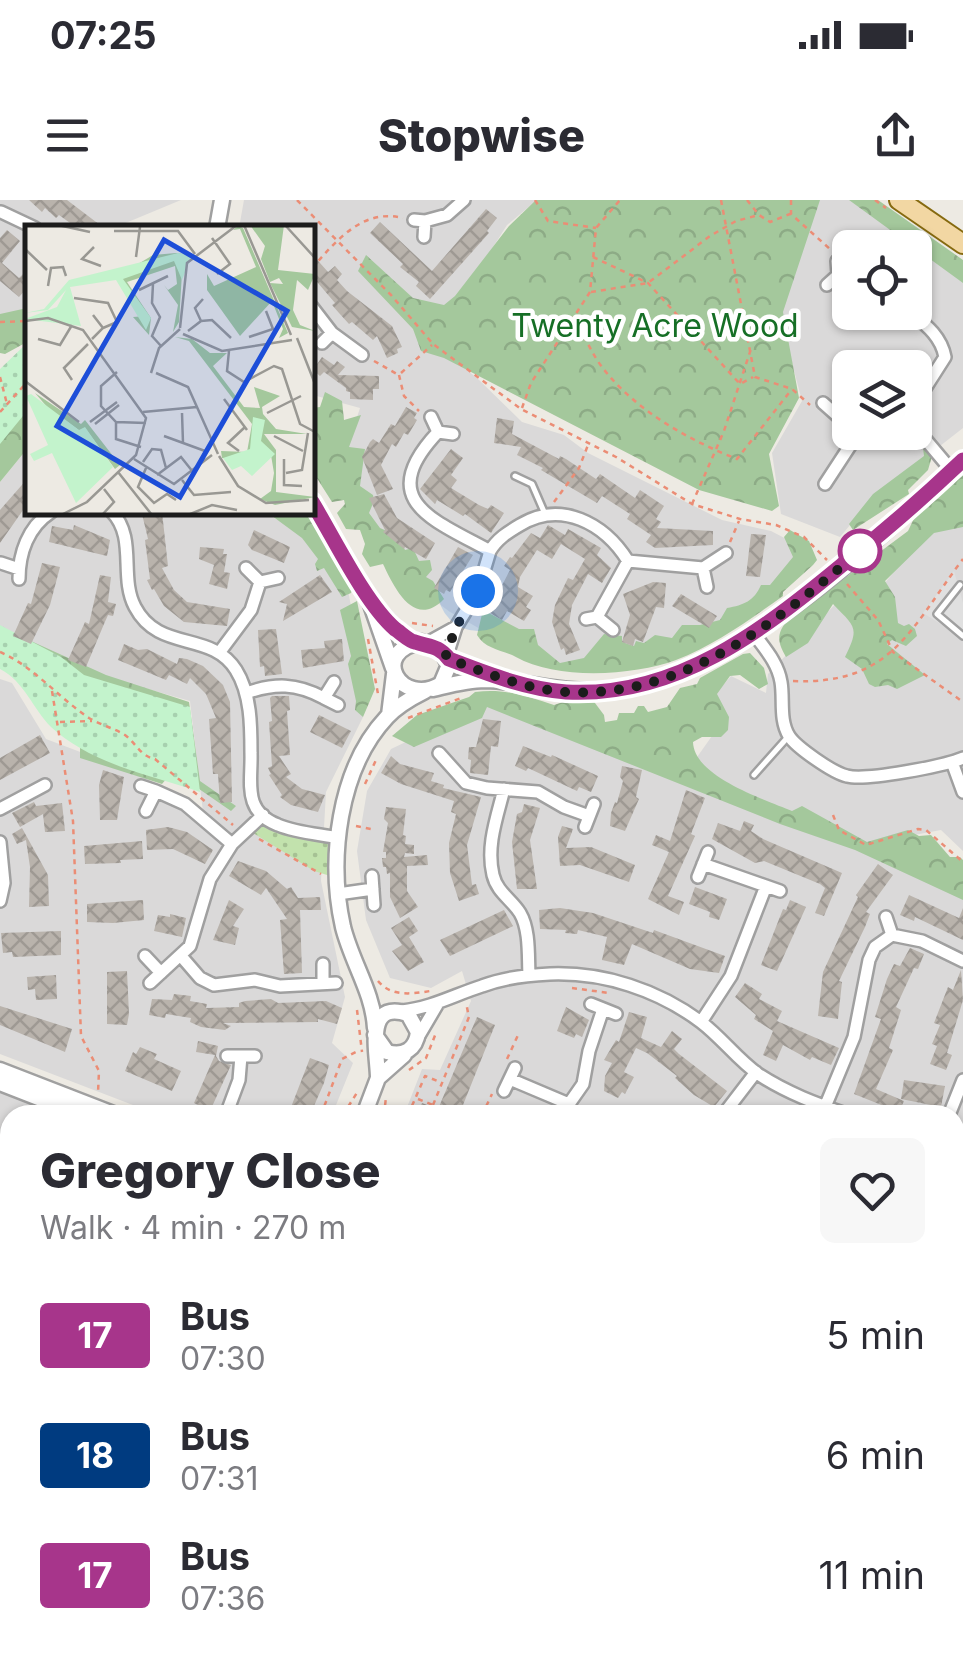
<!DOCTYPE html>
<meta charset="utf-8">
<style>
body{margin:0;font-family:Inter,sans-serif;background:#f7f7f7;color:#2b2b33;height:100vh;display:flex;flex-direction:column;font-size:38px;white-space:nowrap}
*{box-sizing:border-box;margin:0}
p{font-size:32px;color:#7c7c81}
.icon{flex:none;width:55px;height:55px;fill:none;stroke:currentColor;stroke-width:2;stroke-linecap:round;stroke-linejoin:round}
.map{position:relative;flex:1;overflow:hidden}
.sheet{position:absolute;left:0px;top:905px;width:965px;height:552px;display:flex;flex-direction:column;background:#fff;border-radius:30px 30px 0 0;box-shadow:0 2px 8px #0004}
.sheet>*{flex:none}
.badge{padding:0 20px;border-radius:8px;font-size:35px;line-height:65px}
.buttons{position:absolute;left:832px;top:30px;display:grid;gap:20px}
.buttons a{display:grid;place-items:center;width:100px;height:100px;border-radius:15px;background:#fff;box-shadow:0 2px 8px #0004;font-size:50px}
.you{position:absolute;width:50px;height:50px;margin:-25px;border:8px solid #fff;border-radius:50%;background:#1a73e8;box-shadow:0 0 0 15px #1a73e833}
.map>.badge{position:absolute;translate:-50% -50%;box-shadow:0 0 0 5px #fff}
.round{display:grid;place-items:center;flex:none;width:105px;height:105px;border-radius:15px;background:#f7f7f7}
.headline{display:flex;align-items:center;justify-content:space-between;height:170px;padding:0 40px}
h1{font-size:48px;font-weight:800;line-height:75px}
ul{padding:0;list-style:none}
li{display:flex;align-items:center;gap:30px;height:120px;padding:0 40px}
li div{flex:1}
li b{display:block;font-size:38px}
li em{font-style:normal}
li .badge{min-width:110px;font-weight:700;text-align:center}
.status{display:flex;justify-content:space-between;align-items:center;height:70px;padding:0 50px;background:#fff;direction:ltr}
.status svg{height:28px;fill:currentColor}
header{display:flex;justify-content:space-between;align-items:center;height:130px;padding:0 40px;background:#fff;font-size:45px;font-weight:800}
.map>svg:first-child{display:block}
.residential{fill:#dad9d9;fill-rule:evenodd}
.grass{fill:url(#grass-dots)}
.forest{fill:url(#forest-crowns)}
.park{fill:url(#park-dots)}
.parking{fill:#e0e0e0}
.building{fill:url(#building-cross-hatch)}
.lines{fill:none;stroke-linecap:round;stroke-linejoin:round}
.service-casing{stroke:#a0a0a0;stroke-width:10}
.minor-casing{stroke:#a0a0a0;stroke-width:16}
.tertiary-casing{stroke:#a0a0a0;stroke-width:19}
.primary-casing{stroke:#866a0f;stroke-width:22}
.path{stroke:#eb8d75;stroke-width:2.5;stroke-dasharray:5 5;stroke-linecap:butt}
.service{stroke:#fff;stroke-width:5}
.minor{stroke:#fff;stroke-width:11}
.tertiary{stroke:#fff;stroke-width:14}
.primary{stroke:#f2d7a3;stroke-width:18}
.line-casing{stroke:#fff;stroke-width:22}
.line{stroke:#a7358b;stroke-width:15}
.walk{stroke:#1c1c1c;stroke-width:10;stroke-dasharray:0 18}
.stop-dot{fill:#fff;stroke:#a7358b;stroke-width:5}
.labels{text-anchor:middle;stroke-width:9;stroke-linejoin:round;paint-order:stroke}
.park-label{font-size:32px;fill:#166f26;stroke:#fff}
.inset-road{fill:none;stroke:#999893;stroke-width:2.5}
.view{fill:#1d4ed8;fill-opacity:0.15;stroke:#1d4ed8;stroke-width:5}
.inset-edge{fill:none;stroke:#1c1c1c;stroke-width:5}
</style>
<div class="status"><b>07:25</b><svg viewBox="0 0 49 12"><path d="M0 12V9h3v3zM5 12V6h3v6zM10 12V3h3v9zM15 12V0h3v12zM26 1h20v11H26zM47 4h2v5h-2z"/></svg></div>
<header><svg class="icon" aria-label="menu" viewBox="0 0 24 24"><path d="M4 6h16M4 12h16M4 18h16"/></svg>Stopwise<svg class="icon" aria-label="share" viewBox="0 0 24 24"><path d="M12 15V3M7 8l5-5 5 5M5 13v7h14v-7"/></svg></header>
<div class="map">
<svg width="963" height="1456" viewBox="0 0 963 1456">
<defs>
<pattern id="grass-dots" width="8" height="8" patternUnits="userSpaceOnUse" patternTransform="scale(2.5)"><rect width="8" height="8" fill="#c2e2ad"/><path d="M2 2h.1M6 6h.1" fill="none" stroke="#a6c194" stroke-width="1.8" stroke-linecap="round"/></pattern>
<pattern id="forest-crowns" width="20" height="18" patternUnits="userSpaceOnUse" patternTransform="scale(2.5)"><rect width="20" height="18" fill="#a4c89c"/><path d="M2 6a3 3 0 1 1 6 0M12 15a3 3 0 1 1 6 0" fill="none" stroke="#8dab86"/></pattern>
<pattern id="park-dots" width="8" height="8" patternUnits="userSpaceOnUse" patternTransform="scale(2.5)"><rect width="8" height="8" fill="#c3f3cc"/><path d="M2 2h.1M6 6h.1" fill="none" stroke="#a7d0af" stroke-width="1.8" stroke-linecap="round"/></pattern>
<pattern id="building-cross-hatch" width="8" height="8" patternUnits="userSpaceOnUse" patternTransform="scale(2.5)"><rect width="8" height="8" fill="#b9b3ac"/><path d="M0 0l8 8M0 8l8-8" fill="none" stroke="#9e9993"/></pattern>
</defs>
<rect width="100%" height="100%" fill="#edeae3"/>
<!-- residential -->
<path class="residential" d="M0,0H181L116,27L28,28L27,110L0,122Z
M244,0H537L507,25L476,74L422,133L478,179L522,222L564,235L588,253L722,320L771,331L796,344L794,367L744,418L579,467L539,462L450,412L438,403L364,320L345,254L360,208L313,195L312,28H239Z
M816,0H870L963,66V228L871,300L840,337L781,314L772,253L802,201L779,113ZM850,48H915V112H850ZM850,168H915V232H850Z
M27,249L28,312L265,313L309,337L344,369L362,465L363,517L326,592L321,681L345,797L332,843L353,863L332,915H159L0,854V479L12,483L46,539L141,575L203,612L190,501L88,472L0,433V282Z
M963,286V651L941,630L865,644L792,616L715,579L695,560L719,526L711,499L731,476L766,493L768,474L844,395L860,414Z
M488,503L853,645L963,698V1456H540L544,1448H955V915H404L422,869L440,870L471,801L462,771L431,788L390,778L366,720L357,651L367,591L391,549Z
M0,889L110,915H10V1341H0Z"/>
<!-- grass -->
<path class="grass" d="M263,615L339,638L337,678L314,671L247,629Z"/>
<!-- forest -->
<path class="forest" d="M536,0H820L783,112L799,198L769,254L779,306L772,311L699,290L444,158L421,151L413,129L358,71L366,55L413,98L444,105L455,96L509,26Z
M849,0H878L963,60V83Z
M27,108V142L5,154L0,153V114Z
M27,186V249L0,282V219Z
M325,192L342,201L344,220L361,215L349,247L365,249L360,286L373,295L374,301L369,313L380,328L398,336L405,350L413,348L419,361L430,360L432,370L426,377L433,381L444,399C414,430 394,387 383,364L370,367L362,354L365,344L360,330L346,329L337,313L345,304L344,300L332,302L313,272L312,208L320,207Z
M928,246L933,253L928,270L908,290L909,294L853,330L849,324L873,294L924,256L923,248Z
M963,269V327L934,333L885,381L895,397L898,423L904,426L909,424L915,429L917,436L906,446L892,440L887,444L925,475L897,489L888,485L875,487L869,484L862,469L845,457C860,427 855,427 833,404L808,443L786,457C778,443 776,435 786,422L908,331L918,310Z
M268,313H312L316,322L325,328L355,384L351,393L342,397L324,368L317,371L315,364L318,359L302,338Z
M790,330L809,341L817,360L813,365L783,392V396C749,420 715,445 676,460C633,476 556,480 516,457C502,450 485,449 477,435L483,410L519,429H534L538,445L560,463L584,458L604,434L622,436V442L634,446L636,441L644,443L655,435L672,438L682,425H700L720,420L727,408C744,405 754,401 761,385H770L793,357L784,337Z
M357,401L375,489L363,517L355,510L356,501L348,464L351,456L340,410Z
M0,427L106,475L189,502L200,581L236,606L231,611L173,571L162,584L80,558V546L111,499Z
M750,453L764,468L768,484L759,489L740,475L730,476L717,494L729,517L728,530L721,537H702L693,542C694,577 764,599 792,611L802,606L867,642L908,630L919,636L931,635L950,657H960L963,660V700L855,650L780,624L487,507L482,518L414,547L392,536L417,515L469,497L475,492C505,488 526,496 554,505L566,501L592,499L604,515L605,522L617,520L619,513H634L638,506H644L648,512L667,507L680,488L697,484L700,478L743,454Z"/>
<!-- park -->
<path class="park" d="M27,143V211L0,244V169Z
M0,425L61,457L84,475L190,507L200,592C150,575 91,564 51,527C33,509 24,481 0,469Z
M0,1382L10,1384V1448H321L341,1456H0Z"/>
<!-- parking -->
<path class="parking" d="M954,371L963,403V438L923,413Z"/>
<!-- building -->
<path class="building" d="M29,0H67L104,28H77L59,15L56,18L45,8L42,12Z
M486,9L497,18L487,31L489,33L430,99L416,86L419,82L400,67L403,64L370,33L380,22L432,71Z
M7,30L20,41L2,63L19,78L28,69V87L19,97L0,81V38Z
M312,54L328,72L335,66L342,74L337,80L347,91L392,126L402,147L397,149L398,153L387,158L377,136L373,140L352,122L349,124L339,113L332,105L335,103L312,76Z
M322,157L334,165L337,161L345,167L338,175L379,176V189H373V200L350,199V192L346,191V188L324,172L320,176L313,170Z
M406,207L417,213L414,218L417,220L408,235L404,233L396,247L392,244L381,265L393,289L377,295L362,257L370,242L373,239L379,243L391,224L395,226Z
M497,218L514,221L512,234L559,259L560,256L566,259L596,279L600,274L635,298L640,290L664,306L656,319L661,322L657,328L713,331V345L655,348L646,342L651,335L627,319L630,314L602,296L597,303L541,270L543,268L517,255L521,247L494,243Z
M451,249L463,258L451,275L457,280L451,288L479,305L488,309L491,305L504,313L491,333L465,314L463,316L437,300L435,304L420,289Z
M28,278V303L0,343V310Z
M384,294L397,318L435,343L426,359L405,347L404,349L383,332L385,330L369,298Z
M162,312L168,366L162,368L174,390L187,402L230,409L227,426L184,422L164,406L154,389L152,390L147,380L150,379L145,340L148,339L142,314Z
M74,325L110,340L107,356L49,342L52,326L73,330Z
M548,325L565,335L568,329L601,348L597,355L611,368L602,383L588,374L572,405L569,424L580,450L566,455L564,448L561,450L552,422L555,405L568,378L573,380L585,359L561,344L552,359L537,350L520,377L518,387L533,396L526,407L531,410L524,421L507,411L502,420L488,412L510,370L504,366L510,357L512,358L531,333L540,338Z
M254,330L290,347L284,363L252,350L248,345Z
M751,334L766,335L760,377L746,376Z
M200,347L224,349L223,354H227L224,372L230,373L227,389L209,384L214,365L199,359Z
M458,347L473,355L450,392L446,390L444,394L434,388Z
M42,363L60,367L50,405L31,444L13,436L28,403L31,404Z
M100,375L111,377L108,402L116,404L113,416L108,415L104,424L86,467L68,460L85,422L89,424Z
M320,375L332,392L283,421L287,404L279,402Z
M653,382L666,383L664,408L656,407L643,442L635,439L633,446L622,442L630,415L623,394Z
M681,394L717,416L709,428L672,406Z
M276,429L282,474L265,476L264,466L260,467L258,430Z
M342,439L344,461L303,468L301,450L325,448L324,441Z
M124,444L138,450L147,449L177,464L179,458L187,459L203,466L223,485L230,502L232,602L220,603L218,574H213L209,519L216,518L206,494L190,478L187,484L169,475L166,480L118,460Z
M272,496H289L290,510L287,511L290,555L279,556L291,574L286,577L302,589L325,595L318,612L291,605L280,597L282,595L269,575L271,574L268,568L272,566L269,522L272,521L270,498Z
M319,515L351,531L342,548L310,532Z
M483,519L501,521L498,547L491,546L488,575L470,573L471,560L468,559L469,547H476Z
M40,535L50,553L0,580V558Z
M523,546L551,557L552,555L598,576L591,592L579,587L577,591L528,568L526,571L515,566Z
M391,556L400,564L434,573L431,581L444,585L443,588L481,597L467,645L472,685L476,684L479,694L459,701L450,673L449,643L456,614L451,612L454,601L401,584L381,573Z
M622,566L642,570L636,597L639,599L625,631L610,626L611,613L615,602L617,603L623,581L620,577Z
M103,570L124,577L117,620H100L99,585Z
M686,590L705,598L691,634L695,636L668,696L684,702L679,715L648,699L669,652L652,645L656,635L670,641Z
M34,602L36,606L62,603L65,631L45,632L43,614L20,627L12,613Z
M524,604L540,608L530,640L537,689H517L512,642L517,614L522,612Z
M386,607L406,609L403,635L406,636L405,644L414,645V654L405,653L404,657L427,655L428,665L407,666V691L418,707L400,718L390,697V673L387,674L386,667H383L382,658H386V652H383L388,623L384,619Z
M744,621L754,625L751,631L763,639L842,673L824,716L815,713L825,688L820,684L764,661L755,663L712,639L718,623L740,631Z
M562,626L573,629L566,648L591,647L635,665L629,682L580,665L560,666L558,637Z
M168,627L187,632L213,650L205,664L173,649L147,650L146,630Z
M22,628L48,675L49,706L29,707L30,667L26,640L17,644L12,634Z
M142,641L143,659L120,660L121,663L85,664L84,646Z
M238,661L266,671L287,689L291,687L298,698L320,697L321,710H300L302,773L284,774L280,720L287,719L266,688L261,695L229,676Z
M878,664L893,675L866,712L870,714L865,727L839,781L842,782L838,819L818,816L823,772L858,697L856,695Z
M695,687L727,699L719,720L709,717L710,712L689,704Z
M909,695L959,718L963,708V740L915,717L914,721L900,715Z
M143,700L144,720L113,723L87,722V704Z
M229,700L244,709L233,726L239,728L235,745L213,740Z
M790,700L806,707L777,771L761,765L783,709L786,710Z
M560,708L593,713L653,733L654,730L725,756L719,773L690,769L632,744L624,765L602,760L607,737L578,730L577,734L565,733L566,730L540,729L539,710Z
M504,710L513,726L450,756L440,740Z
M170,714L186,718L182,737L154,731L158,715L170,717Z
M409,717L418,731L409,737L424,762L408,771L392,751L402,745L391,728Z
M61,731V755L13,757L12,752L3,753L1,733Z
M910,748L924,754L918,769L914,768L896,807L901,810L889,848L893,850L876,889L904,901L899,912L854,894L881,819L875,817L887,779L894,764L900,766Z
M961,770L963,800L947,853L952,855L946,870L930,864L937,846L932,844L940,825L934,823L948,787L953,790Z
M127,771L129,814L127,825L107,824V772Z
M56,775L57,799L36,800L35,789L28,790L27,777Z
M745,783L762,794L759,799L782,811L777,821L839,848L831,865L812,857L810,860L783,845L776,861L763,855L773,831L754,819L756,815L735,797Z
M174,794L191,796L190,801L207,804L206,808L239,807V803L245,801L271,799L278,803L326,801L342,808L337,824L318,819V822L223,823L231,826L225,830L201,827L190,822L191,818L166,814L165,818L149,815L152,799L172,800Z
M0,806L72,829L65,852L0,825Z
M566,807L589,820L582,837L576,834L574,838L557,831Z
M629,812L647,817L641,838L661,847L672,831L682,839L674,849L679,854L727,891L714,907L694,895L675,878L677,876L647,853L636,848L624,872L634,877L625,894L622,892L618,898L604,891L605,876L612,863L604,860L616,840L619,842Z
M477,817L495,825L459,915H417L422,903L438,909Z
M198,841L218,846L216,856L219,861L231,865L210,911L194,903L215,855L196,852Z
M140,847L157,854L154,859L181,871L172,891L125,871L133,852L136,854Z
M310,858L329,865L324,883L310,915H288Z
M904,880L945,886L941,907L901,899Z
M8,1172H10V1233L0,1229V1196Z"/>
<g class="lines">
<defs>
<path id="service" d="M515,276L532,284L545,314
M960,385L937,414L963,436
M754,575L787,538
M955,1055L963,1041
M942,1456L946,1448"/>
<path id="minor" d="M1,12L35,28
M414,20L425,21L424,37
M425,21L447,15L464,0
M827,85L838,75L837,61
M312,107L332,133
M910,112C926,125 941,136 945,157L915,204
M322,143L332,133L362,155
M823,203L850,227
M431,217L438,232C373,301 434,320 490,351L478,391L456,427L447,455
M915,227L952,271
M438,232L453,234
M825,284L859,232
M112,312C137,338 119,377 135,407C159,453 211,430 236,470C251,494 251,526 251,553C252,582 242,611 278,625C297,633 319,634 339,638
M490,351C497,339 508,332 520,325C561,300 604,323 628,361L703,368L726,353
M1,363L19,369
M246,368L260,382L278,378
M703,368L707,387
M19,379C19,353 28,327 51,312
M597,417L628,361
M586,419L597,417L613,430
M754,434C765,449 778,463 781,482C784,499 779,520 789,536C796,547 833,573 847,576C866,581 944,566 963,558
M427,443L456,427
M219,453L251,410L260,382
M334,482L324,498L338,505
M246,493C275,483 296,483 324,498
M439,553L466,583L487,588L538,592L564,607L589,616
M952,562L963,592
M141,586L156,591L146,611
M504,589C497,617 486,646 493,675C497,692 511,699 520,713C530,730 528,756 529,775
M156,591L185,604L232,644
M0,609L45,585
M585,627L594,604
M0,642L4,683L0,701
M703,664L780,691
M372,676L374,705
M698,677L708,652
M338,694L373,689
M892,735L922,741L963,761
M145,756L161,773
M181,756L200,778L214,785L255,780L280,786L336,783
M323,764V783
M150,783L190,746L210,679L232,644L263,615
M591,804L616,814
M402,811C431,808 454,795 482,786C503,778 527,775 550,774C604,772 658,790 701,822C722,838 737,859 758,874C787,893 817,904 849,915
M701,822L731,776L766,686
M417,839L437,805
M227,856H255
M510,879L569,904
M504,891L515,868
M825,907L854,837L869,760L875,747L892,735L886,717
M226,915L239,880L241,856
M566,915L569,904L583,884L589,851L603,809
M723,915L756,872
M949,915L963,880
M955,933L956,934
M955,980L963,988
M0,1025L10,1010
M955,1266L963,1246
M0,1351H10
M955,1364L963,1367
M678,1448L679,1456"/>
<path id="tertiary" d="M217,28L222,0
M312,302L369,399L393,468
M376,407L394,427L415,443
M421,442L442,451L449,465L441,484C401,508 368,452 421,442Z
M449,459L496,476
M433,489C450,485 467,480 485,480C529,481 567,495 613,490C732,479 878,340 963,260
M389,515L394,474
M375,828C373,792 352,763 343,727C328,660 338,569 387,517C397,506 411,498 425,491
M375,835L387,852C404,857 416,849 418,832L408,814C363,799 378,854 378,878
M0,870L116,915
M0,883L82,915
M364,915L378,878L404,855
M517,1456L521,1448
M533,1456L536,1448"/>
<path id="primary" d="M899,0L963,44"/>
</defs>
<!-- service casing -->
<use href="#service" class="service-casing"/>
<!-- minor casing -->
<use href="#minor" class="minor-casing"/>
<!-- tertiary casing -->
<use href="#tertiary" class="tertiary-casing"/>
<!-- primary casing -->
<use href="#primary" class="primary-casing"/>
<!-- path -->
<path class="path" d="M297,0L391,95L433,144L521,209L616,257L692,304L740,319L776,325L804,337L827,360
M535,0L548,21L596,28
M721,0L755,177L792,189L810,205
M747,0L759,15L770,22L790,14
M791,0V14L831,50
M875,0L886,8
M593,57L648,83L740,184L753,177
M312,68C337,40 363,8 403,18
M591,92L648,83L710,36L736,21L759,15
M575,118C582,132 589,147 597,160C629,207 686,239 737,259L792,189
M0,122L28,121
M374,161L397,174
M401,173L432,145
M399,175L404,196L419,211
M0,177L7,204
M522,208L531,183L590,92L596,28L620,0
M0,212L28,181
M554,302L579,268L588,245
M692,304L724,231L751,149
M730,342L739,321
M847,384L878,420L893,452L963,502
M412,423L433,426
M368,439L378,494
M0,452C33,466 59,498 89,518C100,525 114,528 125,535C136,543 140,556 155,559L233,625
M793,481C892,485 910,429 963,359
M52,491L73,621L81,836L99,871L98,893
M408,518L461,498
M60,522L92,521
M365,584L376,560
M833,615L839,630L866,645L918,629L926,630L963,662
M356,626L371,629
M259,639L321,674
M378,781C391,797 412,794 430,791
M572,788L609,793
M357,810L362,852
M507,859L519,833
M409,870L426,858L436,833
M418,899L458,915
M433,905L469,817L466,803
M321,915L342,859L358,851
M343,915L358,891
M384,915L386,897
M408,915L425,876L440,882
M482,915L492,894
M955,1000L963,1008
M955,1104L963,1101
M955,1301L963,1281
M0,1412L10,1418
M44,1448L51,1456
M335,1448L355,1456
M100,1456L115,1451L140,1456
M147,1456L151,1448"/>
<!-- service -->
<use href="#service" class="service"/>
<!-- minor -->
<use href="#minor" class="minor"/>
<!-- tertiary -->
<use href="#tertiary" class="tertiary"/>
<!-- primary -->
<use href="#primary" class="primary"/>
</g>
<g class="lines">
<defs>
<path id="line" d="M312,302C334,338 365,403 395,429C400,432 409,441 415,442C429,447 438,445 449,459C486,473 525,489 566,492C676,498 762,431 842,365C884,332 924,297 963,260"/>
</defs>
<!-- line casing -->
<use href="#line" class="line-casing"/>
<!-- line -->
<use href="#line" class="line"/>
<!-- walk -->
<path class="walk" d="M478,391L456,427L446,455L449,459C486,473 525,489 566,492C683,499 776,422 860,351"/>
</g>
<!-- markers -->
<circle class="stop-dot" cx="860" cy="351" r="20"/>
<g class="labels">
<!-- park labels -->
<g class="park-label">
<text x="655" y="137">Twenty Acre Wood</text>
</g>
</g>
<!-- overview -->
<g transform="translate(25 25)">
<rect width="290" height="290" fill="#edeae3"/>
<path d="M225,0H259L253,45L290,49L283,65L272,55L268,85L275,100L290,106L267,102L245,58L258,59L254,53L245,57L236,34L240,21ZM213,1L218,3L263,108L254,113L258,104L247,76L215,111L182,65V49L189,61L231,42L215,4L208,5ZM151,28L167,30L157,48L154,97L148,107L153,80L139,60L143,65L152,59L150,41L102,57L126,93L124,110L108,92L121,91L95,52L133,35L103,45L128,30ZM150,112L167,114L185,128H202L188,141L219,182L235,183L229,162L255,171L237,182L238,189L251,204L282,209H239L251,225V267L290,272L250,280L235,274L246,266L249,248L246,230L228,206V221L222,228L209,233H197L196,226L222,227L227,199L164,116ZM10,168L56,199L60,195L95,240L90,244L60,203L55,206L23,183Z" fill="#a4c89c"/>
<path d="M153,28L167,30L157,55L149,36L98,54L126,93L121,105L91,55L45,62L56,101L0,94L32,82L41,65L23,85L0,88L19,84L44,55ZM6,169L54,205L60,202L88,242L51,278L27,228L9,236L5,229L23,220L1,171ZM228,192L240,195L236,216L250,229L227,251L216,241L207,245L198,233L225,224Z" fill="#c3f3cc"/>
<path class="inset-road" d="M33,0L65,7M219,0L266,110M260,0L290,33M89,6H153L170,29M187,13L205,39L192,49M69,22L57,34L76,41M0,24L22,45M111,32L115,2M128,59L127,78L135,92L127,111L136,121M23,61L26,43L38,42L41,51M114,65L143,51M49,73L83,78L92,97L78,103M0,96L23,93L58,105L121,193L111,230L62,277L36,290M176,96L187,95L206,113M155,103L162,38L212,0M163,106L176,96L170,83L178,74M158,109L197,126L267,115M224,112L248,104L241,86M272,113L290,159M13,114L35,120L47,100M67,114L78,103L68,90M204,126L202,146L219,157L249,141L257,144L275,199L290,207M92,147L76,161V181L91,197L121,198M126,148L134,123L155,104M131,148L163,162L193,229M47,155L39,143L63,119M0,156L54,197M199,174L222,205M118,187L172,182M157,188L158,218M242,188L276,171M65,197L92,177M91,197V214L116,222M70,199L94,180M139,211L180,226M249,211L278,226M214,226L203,218L220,202M194,231L213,261L241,278L284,275M109,234L149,259L187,230M259,234V260L277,261M118,237L127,224L136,225L141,243M121,243L113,262L129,278L142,269L151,275M93,247L127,290M261,248L277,245L283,208M132,250L156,232L168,247M157,255L169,270L206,267M77,290L89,277L79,264M163,290L187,280L212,285"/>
<path class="view" d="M139,15L262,86L155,272L32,201Z"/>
<rect width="290" height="290" class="inset-edge"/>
</g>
</svg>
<div class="buttons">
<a><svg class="icon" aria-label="locate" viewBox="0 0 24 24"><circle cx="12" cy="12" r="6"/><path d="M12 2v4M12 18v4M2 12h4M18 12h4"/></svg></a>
<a><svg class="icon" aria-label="layers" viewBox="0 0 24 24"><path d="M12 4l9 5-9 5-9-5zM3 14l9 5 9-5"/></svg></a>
</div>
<div class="you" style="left:478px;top:391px"></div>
<section class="sheet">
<div class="headline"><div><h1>Gregory Close</h1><p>Walk · 4 min · 270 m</p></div><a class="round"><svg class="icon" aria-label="heart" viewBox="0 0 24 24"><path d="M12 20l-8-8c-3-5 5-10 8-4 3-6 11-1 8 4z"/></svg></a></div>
<ul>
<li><span class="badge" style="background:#a7358b;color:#fff">17</span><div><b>Bus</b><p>07:30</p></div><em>5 min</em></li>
<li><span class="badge" style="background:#003b80;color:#fff">18</span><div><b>Bus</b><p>07:31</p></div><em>6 min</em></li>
<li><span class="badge" style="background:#a7358b;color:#fff">17</span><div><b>Bus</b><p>07:36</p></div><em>11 min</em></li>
</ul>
</section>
</div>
